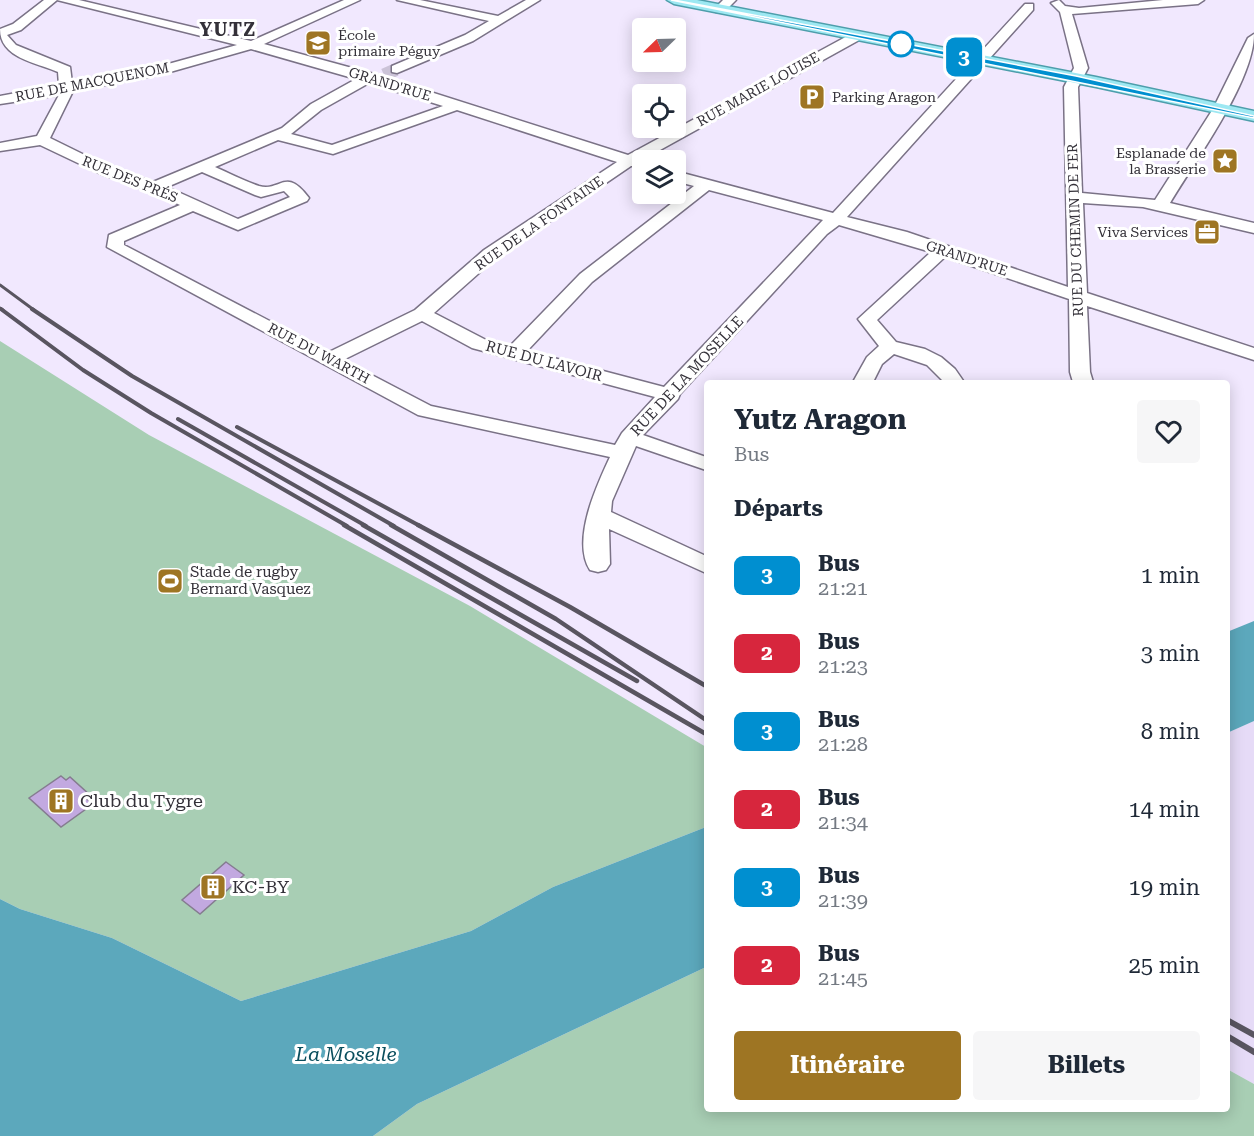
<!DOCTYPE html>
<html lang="fr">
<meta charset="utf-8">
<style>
body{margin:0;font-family:"Roboto Serif",serif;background:#f6f6f7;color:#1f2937;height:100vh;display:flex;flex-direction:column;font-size:22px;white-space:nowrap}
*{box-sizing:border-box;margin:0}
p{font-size:20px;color:#747a83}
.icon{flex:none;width:33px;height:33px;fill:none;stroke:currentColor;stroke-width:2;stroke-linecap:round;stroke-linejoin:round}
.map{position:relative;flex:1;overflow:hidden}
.drawer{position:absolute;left:704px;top:380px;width:526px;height:732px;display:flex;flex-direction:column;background:#fff;border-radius:6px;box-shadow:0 3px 15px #0003}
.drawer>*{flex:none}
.badge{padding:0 12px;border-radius:9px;font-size:21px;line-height:39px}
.needle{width:39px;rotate:247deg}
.fabs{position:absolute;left:632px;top:18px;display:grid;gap:12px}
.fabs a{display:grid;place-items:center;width:54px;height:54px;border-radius:6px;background:#fff;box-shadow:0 3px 15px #0003;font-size:30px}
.map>.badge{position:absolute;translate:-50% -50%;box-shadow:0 0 0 3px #fff}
h2{padding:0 30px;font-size:22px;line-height:54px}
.round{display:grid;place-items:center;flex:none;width:63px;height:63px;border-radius:6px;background:#f6f6f7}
.summary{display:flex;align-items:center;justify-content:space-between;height:102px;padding:0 30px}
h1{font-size:28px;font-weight:700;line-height:45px}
.primary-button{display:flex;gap:12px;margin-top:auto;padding:12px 30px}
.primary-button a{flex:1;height:69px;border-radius:6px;background:#9e7523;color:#fff;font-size:24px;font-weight:700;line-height:69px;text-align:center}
.primary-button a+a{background:#f6f6f7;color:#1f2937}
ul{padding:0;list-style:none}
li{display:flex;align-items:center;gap:18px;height:78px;padding:0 30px}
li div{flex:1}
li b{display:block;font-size:22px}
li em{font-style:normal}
li .badge{min-width:66px;font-weight:700;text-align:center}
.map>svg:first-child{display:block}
.built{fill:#e6dbf7}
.green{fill:#a8ceb4}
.water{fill:#5ca8bc}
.building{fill:#c2a9e0;stroke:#857c90;stroke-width:1.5}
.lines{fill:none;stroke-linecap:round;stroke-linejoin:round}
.minor-tunnel{stroke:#cbc3d7;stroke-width:13;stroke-dasharray:13 7;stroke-linecap:butt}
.minor-casing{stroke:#7a7286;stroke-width:3}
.major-casing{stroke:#4e9eab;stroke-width:3}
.minor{fill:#fff;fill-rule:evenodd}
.major{fill:#9de8f2;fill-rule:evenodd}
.rail-far3{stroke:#595560;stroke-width:3}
.rail-far2{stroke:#595560;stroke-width:4}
.rail-far1{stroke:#595560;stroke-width:4.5}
.rail{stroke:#595560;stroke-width:6}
.line{fill:#008fd0;stroke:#fff;stroke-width:1.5}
.stop-dot{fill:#fff;stroke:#008fd0;stroke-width:3}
.labels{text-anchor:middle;stroke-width:6;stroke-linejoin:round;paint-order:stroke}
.far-poi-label{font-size:14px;fill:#343139;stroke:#fff;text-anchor:start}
.far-street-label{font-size:14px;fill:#343139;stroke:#fff}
.street-label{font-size:15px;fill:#343139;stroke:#fff}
.poi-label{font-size:15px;fill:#343139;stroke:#fff;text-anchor:start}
.far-district-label{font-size:18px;font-weight:bold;letter-spacing:1.5px;fill:#343139;stroke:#fff}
.near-poi-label{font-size:18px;fill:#343139;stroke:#fff;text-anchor:start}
.near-water-label{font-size:20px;font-style:italic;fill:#0a4e5d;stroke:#fff}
</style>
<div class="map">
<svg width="1254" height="1136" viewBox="0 0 1254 1136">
<rect width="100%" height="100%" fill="#f1e8fe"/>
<!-- built -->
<path class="built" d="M1254,721V1084L1227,1069V733Z"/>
<!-- green -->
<path class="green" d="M0,341L149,435L470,606L706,747V827L553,887L471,931L241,1001L112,938L20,909L0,899Z
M706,967V1108H1227V1069L1254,1084V1136H373L417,1104Z"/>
<!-- water -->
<path class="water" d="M1254,621V721L1227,733V632Z
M706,827V967L417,1104L373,1136H0V899L20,909L112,938L241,1001L471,931L553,887Z"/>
<!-- building -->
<path class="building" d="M61,776L66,780L70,777L91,796L87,799L93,804L61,827L29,798Z
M226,862L244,875L200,914L182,900Z"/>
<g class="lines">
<!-- minor-tunnel -->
<path class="minor-tunnel" d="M384,75L397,69"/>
<defs>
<path id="minor" d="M44,0H57L21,30L7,35L16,45L70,67L72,83L161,66L237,45L57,0H79L251,41L344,0H360L264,44L374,74L628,155L853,33H861V39L642,160V166H631L496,258L434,313L486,340L510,346L580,274L694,186L675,181V171L833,213L1025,4H1033V10L847,217L907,232L1068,287L1064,87L1074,68L1060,12L1051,3L1059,0L1065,6L1079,8L1163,0H1204L1198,4L1072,14L1088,68L1078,87L1082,193L1155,200L1213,109L1248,38L1254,34C1254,81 1195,161 1170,203L1254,223V233L1143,207L1083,203L1087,293L1254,348V360L1087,306L1090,372L1093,382H1073L1070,372L1069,299L945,257L877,320L896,342L925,349L941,357L955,369L964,382H944L927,365L894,354L882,364L873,382H853L867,357L879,346L858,319L931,252L839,225L827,234L680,394L678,399L643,435L706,457V470L636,446L612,501L611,512L706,556V573L609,529L610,564L606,570L598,572L590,570C571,540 597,485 610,457L418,415L107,247L109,235L180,205L148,190L101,174L40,145L0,151V143L37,136L59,95L0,104V96L59,85L58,72C35,62 0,58 0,29L13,24ZM251,49L356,79L311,104L282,128L153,182L111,168L50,138L73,91L163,74ZM369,83L443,106L332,145L291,134L321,110ZM457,110L617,162L484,250L415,310L329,352L124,245V241L193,211L238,230L307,201L309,198C285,166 281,192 259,186C244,181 229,173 215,167L278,140L333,154ZM202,172L255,195L261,197L284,191L290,197L238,219L167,187ZM709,190L823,220L664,387L527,351L592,282ZM422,321L472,348L655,397L622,433L615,445L431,406L343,360Z
M397,0H420L498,16L526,0H540L473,41L397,73L392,72V66L465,35L489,21Z
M723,0H736L724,12H716L714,9Z"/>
<path id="major" d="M667,0H697L1096,77L1254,111V121L1096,87L674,4Z"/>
</defs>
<!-- minor casing -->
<use href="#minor" class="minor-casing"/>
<!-- major casing -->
<use href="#major" class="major-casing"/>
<!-- minor -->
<use href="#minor" class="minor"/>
<!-- major -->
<use href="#major" class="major"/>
<!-- rail-far3 -->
<path class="rail-far3" d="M0,285L34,310
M0,308L3,310"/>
<!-- rail-far2 -->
<path class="rail-far2" d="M1,309L83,370L151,413L347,526
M32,309L132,376L394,526
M178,419L366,526
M237,427L420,526"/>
<!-- rail-far1 -->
<path class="rail-far1" d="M344,525L706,734
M363,525L637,681
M391,525L556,619L706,720
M418,525L570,607L706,686"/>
<!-- rail -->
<path class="rail" d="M1227,1020L1254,1035
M1227,1036L1254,1052"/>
</g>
<!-- line -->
<path class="line" d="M671,0H674L1076,76L1254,116V118Z"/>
<!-- icons -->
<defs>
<symbol id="school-square" viewBox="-11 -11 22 22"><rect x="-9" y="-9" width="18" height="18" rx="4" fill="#9e7523" stroke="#fff"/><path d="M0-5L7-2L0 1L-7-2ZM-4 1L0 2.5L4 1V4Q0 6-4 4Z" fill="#fff"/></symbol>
<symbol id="parking-square" viewBox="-11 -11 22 22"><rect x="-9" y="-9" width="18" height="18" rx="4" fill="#9e7523" stroke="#fff"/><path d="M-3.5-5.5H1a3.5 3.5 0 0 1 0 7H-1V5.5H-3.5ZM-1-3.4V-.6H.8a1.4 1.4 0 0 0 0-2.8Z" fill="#fff"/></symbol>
<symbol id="sight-square" viewBox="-11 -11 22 22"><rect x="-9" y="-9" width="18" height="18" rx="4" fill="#9e7523" stroke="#fff"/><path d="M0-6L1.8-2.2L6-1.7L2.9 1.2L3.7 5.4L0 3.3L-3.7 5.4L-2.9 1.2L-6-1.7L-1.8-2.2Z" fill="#fff"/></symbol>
<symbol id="office-square" viewBox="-11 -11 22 22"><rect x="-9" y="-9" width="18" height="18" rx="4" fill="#9e7523" stroke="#fff"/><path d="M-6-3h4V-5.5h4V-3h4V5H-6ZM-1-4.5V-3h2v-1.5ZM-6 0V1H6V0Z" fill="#fff"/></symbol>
<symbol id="stadium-square" viewBox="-11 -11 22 22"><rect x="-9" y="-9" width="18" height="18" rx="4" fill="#9e7523" stroke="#fff"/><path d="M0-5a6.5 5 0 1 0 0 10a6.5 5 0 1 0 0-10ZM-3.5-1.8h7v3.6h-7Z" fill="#fff"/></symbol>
<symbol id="building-square" viewBox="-11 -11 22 22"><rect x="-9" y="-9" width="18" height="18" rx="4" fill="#9e7523" stroke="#fff"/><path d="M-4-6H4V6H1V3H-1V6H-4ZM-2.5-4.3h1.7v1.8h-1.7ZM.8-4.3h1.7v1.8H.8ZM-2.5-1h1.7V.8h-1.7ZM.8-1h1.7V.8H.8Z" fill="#fff"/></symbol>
</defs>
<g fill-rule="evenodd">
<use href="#school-square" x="303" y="28" width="30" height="30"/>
<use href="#parking-square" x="797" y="82" width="30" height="30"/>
<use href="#sight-square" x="1210" y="146" width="30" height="30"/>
<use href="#office-square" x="1192" y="217" width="30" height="30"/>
<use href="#stadium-square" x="155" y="566" width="30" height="30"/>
<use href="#building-square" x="46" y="786" width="30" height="30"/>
<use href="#building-square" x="198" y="872" width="30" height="30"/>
</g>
<!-- markers -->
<circle class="stop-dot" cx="901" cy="44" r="12"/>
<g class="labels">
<!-- far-poi labels -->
<g class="far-poi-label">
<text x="338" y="40">École<tspan x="338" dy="16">primaire Péguy</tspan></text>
<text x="832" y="102">Parking Aragon</text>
<text x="1206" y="158" text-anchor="end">Esplanade de<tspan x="1206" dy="16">la Brasserie</tspan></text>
<text x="1188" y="237" text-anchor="end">Viva Services</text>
</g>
<!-- far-street labels -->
<g class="far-street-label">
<text transform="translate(92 82) rotate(-11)" y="5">RUE DE MACQUENOM</text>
<text transform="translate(390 84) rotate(17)" y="5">GRAND'RUE</text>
<text transform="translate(758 89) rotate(-29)" y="5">RUE MARIE LOUISE</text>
<text transform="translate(130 179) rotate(22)" y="5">RUE DES PRÉS</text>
<text transform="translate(539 223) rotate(-35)" y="5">RUE DE LA FONTAINE</text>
<text transform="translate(1075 230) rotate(-92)" y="5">RUE DU CHEMIN DE FER</text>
<text transform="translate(967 258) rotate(18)" y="5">GRAND'RUE</text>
<text transform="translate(319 353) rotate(28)" y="5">RUE DU WARTH</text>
</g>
<!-- street labels -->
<g class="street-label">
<text transform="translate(544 361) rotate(15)" y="5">RUE DU LAVOIR</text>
<text transform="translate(687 376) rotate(-47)" y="5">RUE DE LA MOSELLE</text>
</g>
<!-- poi labels -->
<g class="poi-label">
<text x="190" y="577">Stade de rugby<tspan x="190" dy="17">Bernard Vasquez</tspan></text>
</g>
<!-- far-district labels -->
<g class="far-district-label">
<text x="228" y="36">YUTZ</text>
</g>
<!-- near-poi labels -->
<g class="near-poi-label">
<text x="80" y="807">Club du Tygre</text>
<text x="232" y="893">KC-BY</text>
</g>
<!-- near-water labels -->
<g class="near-water-label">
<text x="346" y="1061">La Moselle</text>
</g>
</g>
</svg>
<div class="fabs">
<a><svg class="needle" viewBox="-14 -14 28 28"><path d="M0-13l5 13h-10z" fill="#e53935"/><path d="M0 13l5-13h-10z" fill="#747a83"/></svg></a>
<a><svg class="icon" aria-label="locate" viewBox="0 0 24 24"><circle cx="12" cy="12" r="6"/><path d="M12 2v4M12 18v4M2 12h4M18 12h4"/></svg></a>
<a><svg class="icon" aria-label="layers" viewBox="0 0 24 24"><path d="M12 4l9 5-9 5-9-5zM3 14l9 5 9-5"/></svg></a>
</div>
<b class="badge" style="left:964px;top:57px;background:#008fd0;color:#fff">3</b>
<section class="drawer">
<div class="summary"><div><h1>Yutz Aragon</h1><p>Bus</p></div><a class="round"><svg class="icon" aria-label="heart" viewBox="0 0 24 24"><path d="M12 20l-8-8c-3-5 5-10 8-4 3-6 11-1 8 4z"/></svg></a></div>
<h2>Départs</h2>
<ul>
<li><span class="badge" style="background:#008fd0;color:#fff">3</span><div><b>Bus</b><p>21:21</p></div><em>1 min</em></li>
<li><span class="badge" style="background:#d7263d;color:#fff">2</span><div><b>Bus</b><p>21:23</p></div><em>3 min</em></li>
<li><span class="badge" style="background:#008fd0;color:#fff">3</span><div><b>Bus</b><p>21:28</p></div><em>8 min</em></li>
<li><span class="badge" style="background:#d7263d;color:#fff">2</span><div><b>Bus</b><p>21:34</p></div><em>14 min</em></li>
<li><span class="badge" style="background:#008fd0;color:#fff">3</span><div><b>Bus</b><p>21:39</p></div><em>19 min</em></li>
<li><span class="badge" style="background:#d7263d;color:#fff">2</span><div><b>Bus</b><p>21:45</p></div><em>25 min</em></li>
</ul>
<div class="primary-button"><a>Itinéraire</a><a>Billets</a></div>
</section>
</div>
